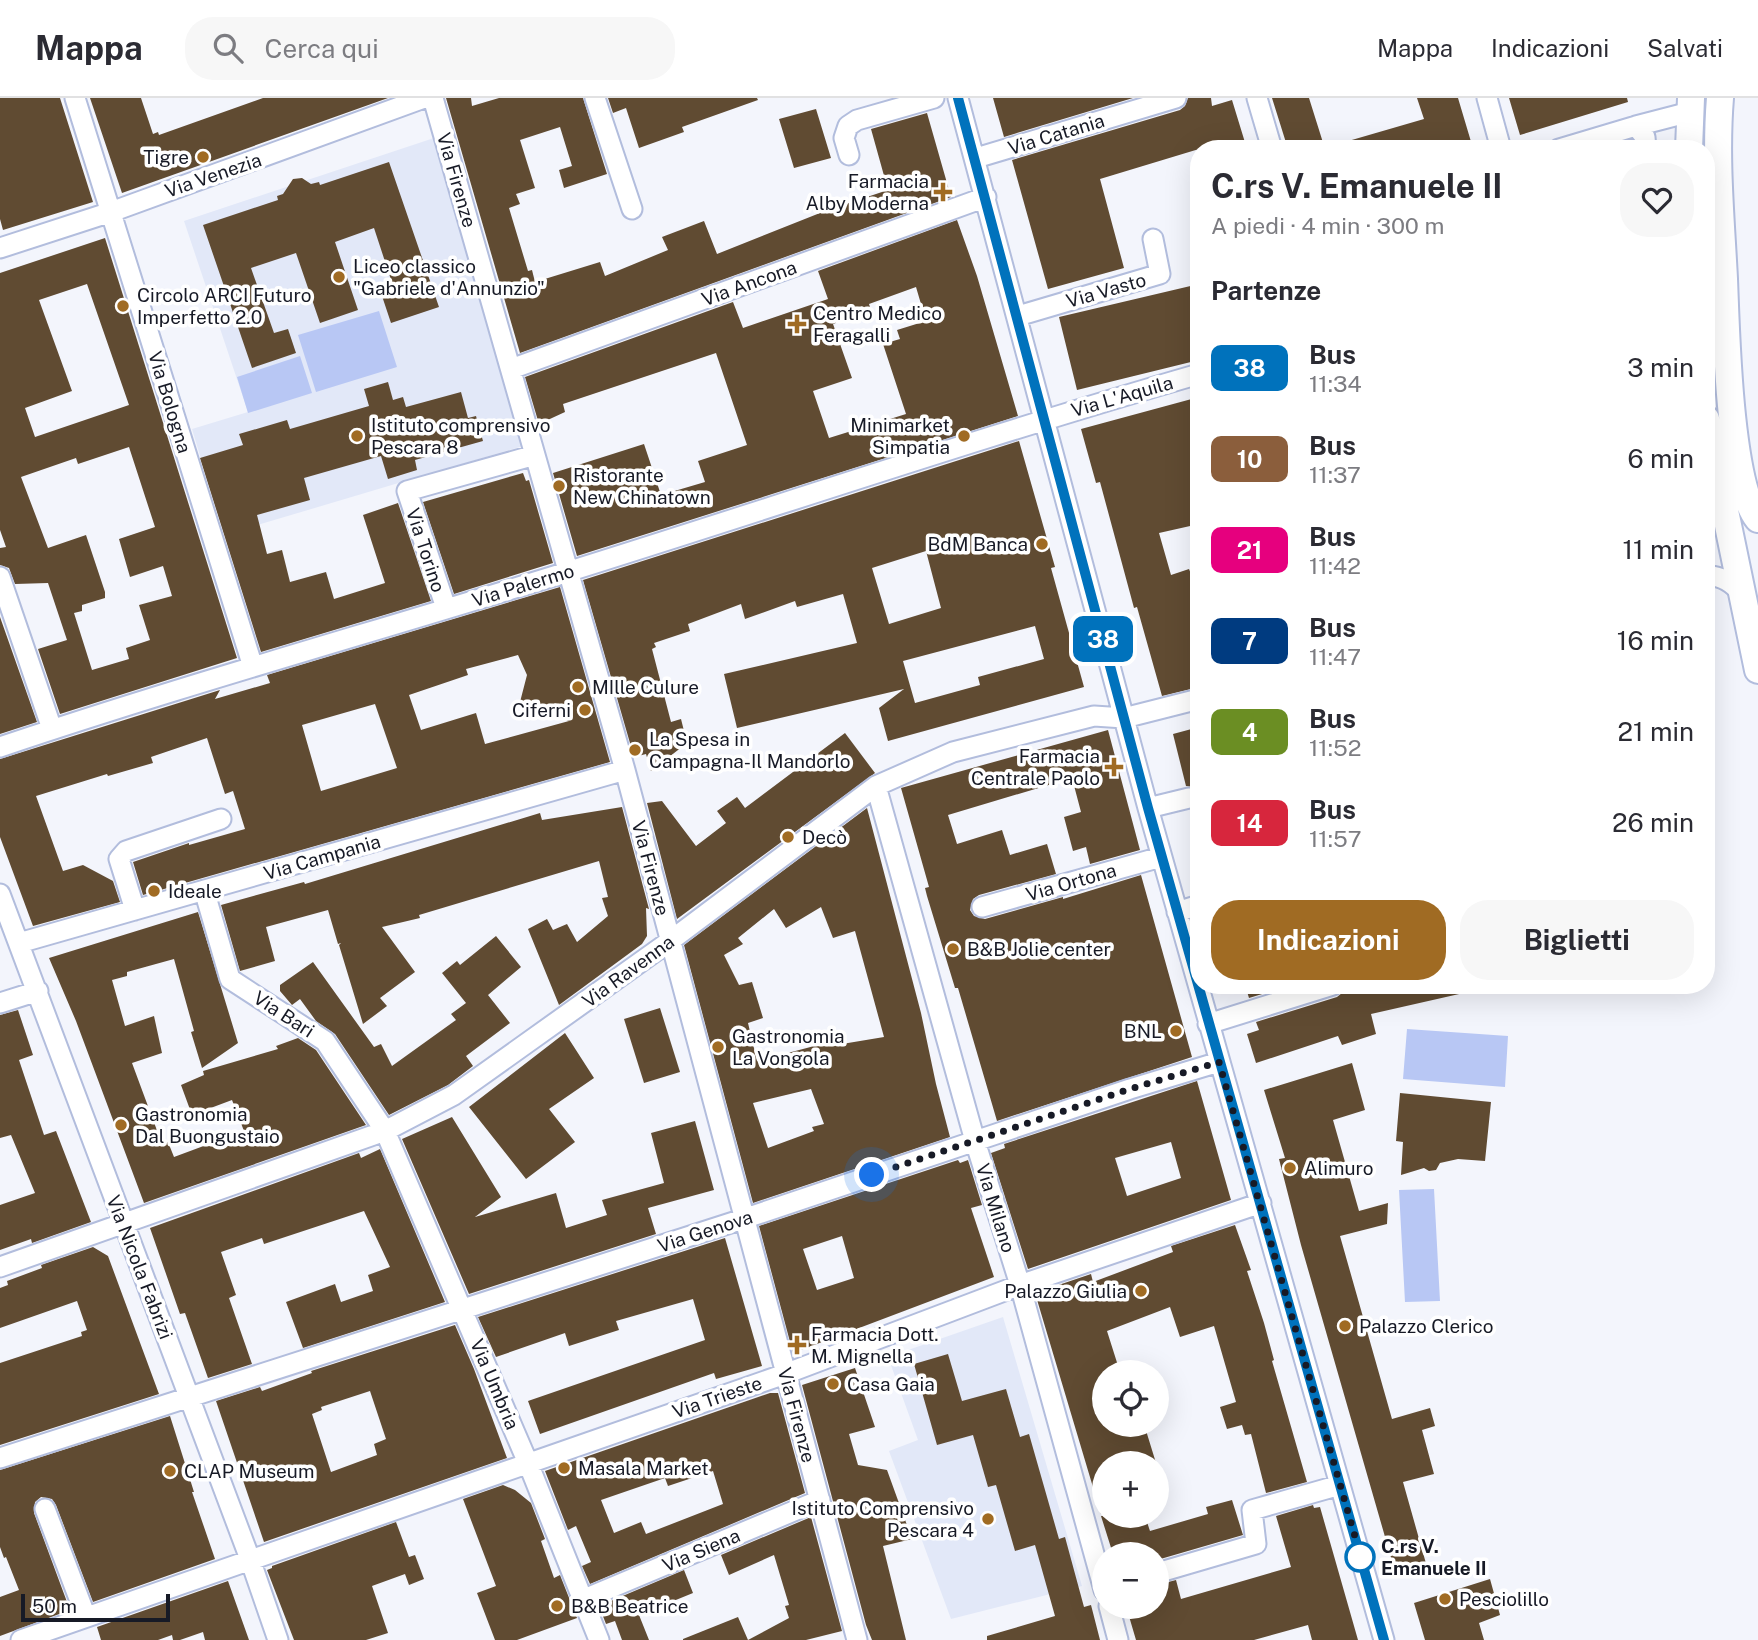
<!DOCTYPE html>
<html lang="it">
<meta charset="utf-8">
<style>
body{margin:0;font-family:"Public Sans",sans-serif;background:#f7f7f7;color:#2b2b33;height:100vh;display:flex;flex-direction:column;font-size:26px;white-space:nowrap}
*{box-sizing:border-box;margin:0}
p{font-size:23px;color:#7c7c81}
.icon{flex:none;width:38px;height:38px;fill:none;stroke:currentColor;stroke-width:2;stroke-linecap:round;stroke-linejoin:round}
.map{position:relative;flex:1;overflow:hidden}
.sheet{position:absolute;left:1190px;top:42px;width:525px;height:854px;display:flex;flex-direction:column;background:#fff;border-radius:28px;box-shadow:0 7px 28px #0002}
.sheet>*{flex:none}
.badge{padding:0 14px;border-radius:10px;font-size:24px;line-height:46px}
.controls{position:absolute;left:1092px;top:1262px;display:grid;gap:14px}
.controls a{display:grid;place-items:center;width:77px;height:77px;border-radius:50%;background:#fff;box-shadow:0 7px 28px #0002;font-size:35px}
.scale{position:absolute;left:21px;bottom:18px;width:149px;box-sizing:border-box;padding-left:7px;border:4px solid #171a26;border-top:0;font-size:19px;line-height:24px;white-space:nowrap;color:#171a26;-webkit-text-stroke:5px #fff;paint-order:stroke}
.you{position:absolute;width:35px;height:35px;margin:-18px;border:5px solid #fff;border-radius:50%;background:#1a73e8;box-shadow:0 0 0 10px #1a73e833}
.map>.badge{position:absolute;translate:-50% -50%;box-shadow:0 0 0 4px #fff}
h2{padding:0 21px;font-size:26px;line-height:63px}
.round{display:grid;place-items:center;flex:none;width:74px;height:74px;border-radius:28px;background:#f7f7f7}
.summary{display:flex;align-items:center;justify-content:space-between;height:119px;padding:0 21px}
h1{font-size:33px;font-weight:700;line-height:52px}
.cta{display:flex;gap:14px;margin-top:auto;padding:14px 21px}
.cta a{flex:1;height:80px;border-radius:28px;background:#a06b23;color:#fff;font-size:28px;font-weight:700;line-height:80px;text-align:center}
.cta a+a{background:#f7f7f7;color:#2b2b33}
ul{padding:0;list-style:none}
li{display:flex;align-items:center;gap:21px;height:91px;padding:0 21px}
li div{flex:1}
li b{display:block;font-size:26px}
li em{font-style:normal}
li .badge{min-width:77px;font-weight:700;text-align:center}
header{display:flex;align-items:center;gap:42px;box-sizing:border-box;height:98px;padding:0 35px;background:#fff;border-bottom:2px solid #e1e1e2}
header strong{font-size:33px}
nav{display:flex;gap:38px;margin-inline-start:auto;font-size:24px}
.search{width:490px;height:63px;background:#f7f7f7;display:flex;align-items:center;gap:18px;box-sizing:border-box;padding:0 24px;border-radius:28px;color:#7c7c81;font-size:26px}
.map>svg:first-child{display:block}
.built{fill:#e2e8f8}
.green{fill:#b8c7f4}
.building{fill:#604b32;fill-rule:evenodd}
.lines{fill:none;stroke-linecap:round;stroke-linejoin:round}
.street-casing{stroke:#b2bddd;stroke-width:23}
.secondary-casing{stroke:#b2bddd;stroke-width:30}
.street{stroke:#fff;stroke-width:19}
.secondary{stroke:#fff;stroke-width:26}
.line-casing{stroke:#fff;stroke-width:16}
.line{stroke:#0072bc;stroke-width:10}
.walk{stroke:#171a26;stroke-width:7;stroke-dasharray:0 12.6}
.poi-dot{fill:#a06b23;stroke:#fff;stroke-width:2.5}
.stop-dot{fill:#fff;stroke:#0072bc;stroke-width:3.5}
.labels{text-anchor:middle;stroke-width:7;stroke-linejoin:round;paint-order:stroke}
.street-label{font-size:19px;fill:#171a26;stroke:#fff}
.poi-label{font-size:19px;fill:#171a26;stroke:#fff;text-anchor:start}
.stop-label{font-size:19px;font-weight:bold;fill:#171a26;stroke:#fff;text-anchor:start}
</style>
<header>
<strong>Mappa</strong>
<div class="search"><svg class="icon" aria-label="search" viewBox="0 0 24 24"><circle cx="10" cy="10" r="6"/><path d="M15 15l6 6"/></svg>Cerca qui</div>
<nav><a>Mappa</a><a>Indicazioni</a><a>Salvati</a></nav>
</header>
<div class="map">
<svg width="1758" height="1542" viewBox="0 0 1758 1542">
<rect width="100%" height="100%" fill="#f3f5fc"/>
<!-- built -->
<path class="built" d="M434,40L523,348L224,437L192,331L248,314L184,123Z
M1003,1219L1082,1488L951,1521L889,1353L918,1342L888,1259Z"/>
<!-- green -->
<path class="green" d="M379,213L397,269L316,294L298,237Z
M300,258L312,295L248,315L237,279Z
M1407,931L1508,938L1505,989L1403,981Z
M1434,1091L1440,1203L1405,1204L1399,1092Z"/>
<!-- building -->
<path class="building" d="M0,0H60L93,104L3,132L0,121Z
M90,0H141L153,36L158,34L159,37L263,0H388L122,95Z
M446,0H471L472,8L499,0H583L607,76L564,90L559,72L572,68L560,29L520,42L535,90L516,96L520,106L509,110L528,173L532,172L535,184L600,164L605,178L668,152L662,139L704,123L717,156L825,113L888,92L871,31L927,15L951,99L520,255Z
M608,0H757L758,2L682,29L684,34L639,50L626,10L613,15Z
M993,0H1133L1004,39Z
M1188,0H1211L1212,8L1232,2L1247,51H1199L1100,81L1124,170L1048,191L1012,62L1180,12L1185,8Z
M1272,0H1309L1325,51H1288Z
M1417,0H1458L1472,47L1459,51H1339L1338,46L1424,21Z
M1509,0H1627L1628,4L1520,37Z
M816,11L831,60L794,70L779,21Z
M389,64L439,209L391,225L382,198L395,194L374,130L335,144L358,212L320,225L296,155L251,170L274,235L288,231L296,255L252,270L203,127L278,102L277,98L283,96L293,81L302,80L311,86L319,84L320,87Z
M957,122L977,178L1018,318L577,458L553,375L644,346L661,397L705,384L698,363L747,347L716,255L563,306L565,314L539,326L525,279L733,204L743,230L828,201L818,173ZM916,189L926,223L897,232L900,241L883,246L906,316L829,340L813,293L852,280L833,226L871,212L869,206Z
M105,140L237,560L60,616L38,551L67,542L48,485L15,486L9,470L0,467V450L6,449L0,432V175ZM87,186L129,307L35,339L25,310L72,293L39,202ZM129,349L155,429L119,441L130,479L163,468L172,498L139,507L150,542L126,550L129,561L92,572L74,515L82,513V507L105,500V494L86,437L48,450L21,379L76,360L78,366Z
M1199,186V262L1077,292L1059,219Z
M388,284L393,302L403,299L406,309L461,294L468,320L476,318L483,343L415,362L417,372L388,381L381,358L304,380L310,402L257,417L267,456L282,452L290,484L326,474L334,501L385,485L363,417L398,405L431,503L261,554L200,360L243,347L239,336L287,322L290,331L369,308L364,291Z
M1199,299V426L1159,435L1171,477L1189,471L1191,476L1199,473V589L1162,598L1137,509L1134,510L1100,384L1096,385L1081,331Z
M1019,343L1055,469L1051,470L1084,589L888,643L879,610L904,591L737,630L724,576L857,545L843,496L797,509L795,503L745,521L741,506L688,526L690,533L654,545L656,549L652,551L671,624L681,621L687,645L651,673L646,656L634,659L583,482ZM926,453L941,510L889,526L872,470ZM1035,528L1044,561L978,579L980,587L915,605L903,563Z
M523,375L526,383L529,382L553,465L454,496L423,404Z
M560,489L610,664L143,797L133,764L189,745V747L245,731L233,693L225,696L207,640L151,659L153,665L108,678L107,676L36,698L63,773L83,767L113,783L120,804L33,828L0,739V661L220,592L215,601L270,585L267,577ZM518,557L527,577L520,604L569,623L485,646L476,615L421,632L409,597L468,577L466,571ZM375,606L397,670L321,693L302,627Z
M0,519L37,624L0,636Z
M1199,629V693L1193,689L1186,688L1173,636Z
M1108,632L1140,752L1090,766L1086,749L1073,753L1064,719L1081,714L1072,680L948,717L957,746L1002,732L1010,757L1047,746L1056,776L979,797L973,801L970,812L974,818L985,821L1063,799V801L1141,777L1192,959L997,1023L958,890H955L927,798L925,790L929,789L901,690Z
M845,635L875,675L677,821L647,705L662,703L696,748L726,725L717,713L737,699L745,710Z
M622,709L649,811L646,810L647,838L642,846L559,907L528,831L547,821L553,832L567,826L577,844L608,818L602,800L608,799L599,763L419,817L420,820L382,829L415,874L380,900L387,908L363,926L339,847L341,845L338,846L328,812L266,829L275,863L240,873L221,807L304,784L305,786L540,715L542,722Z
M867,710L921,915L936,986L950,1039L753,1105L684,847ZM821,809L833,840L855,833L884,939L842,946L841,941L757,963L748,925L763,920L752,884L739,887L724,857L743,846L738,840L774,811L786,830ZM811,991L824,1026L812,1029L814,1033L768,1050L753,1005Z
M198,814L238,945L202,970L191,934L194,933L174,861L127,874V878L112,882L125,928L154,918L162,955L132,965L162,1046L168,1044L174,1059L244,1033L232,1002L192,1017L181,987L204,977L203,973L278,951L276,948L298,940L316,952L366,1027L144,1105L76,923L49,860Z
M496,838L521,869L488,897L510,925L466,958L473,968L448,987L389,1017L335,936L316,923L300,901L292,907L280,893V887L313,864L374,949L381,946L392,968L456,922L451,916L466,905L442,875L457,863L460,867Z
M1245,887H1291L1249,900Z
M1345,887H1467L1468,894L1371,916L1376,936L1342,947L1338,938L1256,965L1247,936L1259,932L1256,924L1337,899L1342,895Z
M660,910L680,974L644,985L624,921Z
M18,912L33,957L19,962L44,1037L56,1033L91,1124L32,1145L31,1141L0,1152V1107L35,1095L11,1037L0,1040V917Z
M565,935L594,980L549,1011L575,1044L526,1081L469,1009Z
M1352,965L1365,1012L1333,1022L1359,1113L1388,1105L1387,1126L1340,1138L1392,1321L1430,1310L1435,1328L1422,1332L1434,1376L1403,1384L1427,1469L1396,1477L1301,1147L1279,1061L1285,1060L1264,992Z
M1197,983L1231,1102L1028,1171L991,1055L1005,1050L1004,1046ZM1171,1044L1181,1080L1127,1098L1115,1060Z
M1400,995L1491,1004L1485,1063L1458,1061L1440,1065L1436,1072L1429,1073L1424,1070L1401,1077L1403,1044L1396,1043Z
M452,1019L501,1099L475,1119L556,1095L566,1130L607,1117L602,1102L664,1085L651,1035L695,1023L714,1092L648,1110L656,1136L469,1196L402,1041Z
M380,1051L445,1204L303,1250L286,1204L335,1186L341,1204L373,1193L368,1177L390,1169L364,1113L264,1146L262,1140L221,1154L236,1197L229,1200L252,1266L208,1280L185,1215L180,1216L150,1130L359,1055L361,1060Z
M958,1062L960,1065L968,1062L982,1107L971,1110L994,1179L793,1255L759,1128ZM842,1138L854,1180L817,1192L803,1151Z
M1235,1127L1251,1172L1247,1173L1264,1225L1274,1262L1272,1263L1307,1384L1266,1395L1251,1336L1245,1337L1242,1327L1227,1331L1220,1309L1236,1304L1214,1228L1180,1239L1170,1209L1107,1233L1120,1274H1104V1326H1144L1156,1365H1104V1416H1101L1035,1195L1091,1176L1093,1184L1173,1154L1171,1148Z
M725,1140L762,1268L716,1281L714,1275L540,1336L528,1303L705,1242L693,1201L616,1223L619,1232L569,1248L565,1235L496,1259L478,1219Z
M93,1149L108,1158L159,1296L0,1347V1265L82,1238L81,1234L87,1232L77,1203L0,1230V1190L8,1187L7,1183L42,1170L41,1167Z
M455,1227L474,1271L507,1360L264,1444L216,1303L260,1289L262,1293L312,1275L311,1273ZM370,1293L386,1341L374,1346L377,1357L331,1374L312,1316L322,1312L321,1309Z
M948,1256L962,1303L1006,1291L1020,1339L1029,1336L1059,1441L1065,1439L1084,1509L1091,1507L1100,1542H987V1538L1055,1518L1035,1447L1015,1453L996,1387L988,1389L973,1337L937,1347L914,1266Z
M855,1270L875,1329L849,1336L858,1367L887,1372L912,1441L883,1448L906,1542H872L866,1527L802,1287Z
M770,1295H778L805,1395L590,1486L582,1468L591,1464L576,1428L568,1432L545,1373ZM713,1373L723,1406L646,1436L641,1424L614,1435L601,1402L665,1380L668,1388Z
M170,1318L194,1394H192L215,1461L93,1504L56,1407L52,1401L41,1399L35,1404L34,1415L70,1512L0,1538V1499L19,1492L6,1459L4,1460L0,1449V1372Z
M503,1387L515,1392L531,1405L545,1441L541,1443L554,1480L560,1477L577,1520L517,1542H495L477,1495L496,1488L463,1401Z
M1232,1402L1243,1437L1157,1462V1456H1113L1101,1418H1145L1150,1433L1208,1416L1206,1409Z
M1313,1407L1314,1410L1320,1409L1358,1542H1312L1308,1527L1254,1542H1136L1126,1508H1157V1487L1176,1482L1181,1501L1291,1469L1276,1418Z
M811,1419L842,1533L806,1542H748L789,1520L785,1508L789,1507L774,1457L729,1477L721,1457Z
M396,1424L409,1459L415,1457L424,1481L409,1487L405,1476L372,1488L388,1535L366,1542H294L267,1472L272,1470V1468Z
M684,1472L693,1495L639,1517L649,1542H622L615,1523L606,1526L599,1508Z
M1490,1481L1500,1517L1479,1525L1484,1542H1425L1414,1505Z
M228,1483L249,1542H205L203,1534L180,1542H173L172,1537L158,1542H101L97,1529Z
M738,1519L748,1542H683V1541Z"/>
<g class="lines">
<defs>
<path id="street" d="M75,0L253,569
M433,0L625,672L857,1542
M595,0L632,111
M958,0L1148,710L1384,1542
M1257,0L1272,51
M1487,0L1501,51
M1636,28L1690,14
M1559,51L1636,28L1645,39L1646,51
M849,57L844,40L848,28L857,22L934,0
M976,60L1176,0
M0,150L111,114L424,0
M1018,218L1160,176L1153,141
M511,271L986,99
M1706,478C1722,477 1733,485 1743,497
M0,479L52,631
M446,510L407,393L535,357
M0,649C187,586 378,533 567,474C778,408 987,337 1199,276
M876,688L975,1043L1020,1187L1104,1492
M1148,710L1189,700
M204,792L230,881L325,943L385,1033L528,1365L599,1542
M0,796L250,1461L278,1542
M982,809L1161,759
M135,812L119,761L126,753L221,721
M1177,814L1199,807
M19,845L625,672
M0,905L38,893
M1208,926L1333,887
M0,1169L385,1033L454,997L670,843L876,688L953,654L1094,618L1124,620L1199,601
M0,1360L743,1121L1130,991L1219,964
M45,1411L86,1519
M1157,1475L1256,1446L1252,1412L1340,1387
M582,1502L820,1402
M1109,1508L1118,1542
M21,1542L785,1276L1020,1187L1261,1105"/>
<path id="secondary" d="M1720,0C1715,60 1721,121 1724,181C1726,230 1729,386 1758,421
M1689,51L1691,0
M1706,321L1758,572"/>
</defs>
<!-- street casing -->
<use href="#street" class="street-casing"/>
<!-- secondary casing -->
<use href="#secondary" class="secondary-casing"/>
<!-- street -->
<use href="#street" class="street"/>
<!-- secondary -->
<use href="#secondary" class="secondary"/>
</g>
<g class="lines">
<defs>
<path id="line" d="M958,0L1148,710L1384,1542"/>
</defs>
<!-- line casing -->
<use href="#line" class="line-casing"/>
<!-- line -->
<use href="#line" class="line"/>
<!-- walk -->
<path class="walk" d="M872,1077L1130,991L1219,964L1362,1463L1360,1459"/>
</g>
<!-- markers -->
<g class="poi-dot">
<circle cx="203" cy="59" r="7"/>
<path d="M939.5 83.5h7v7h7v7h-7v7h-7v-7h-7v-7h7z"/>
<circle cx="339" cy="179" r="7"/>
<circle cx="123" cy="208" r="7"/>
<path d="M793.5 215.5h7v7h7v7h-7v7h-7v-7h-7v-7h7z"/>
<circle cx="357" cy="338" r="7"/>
<circle cx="964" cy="338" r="7"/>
<circle cx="559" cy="388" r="7"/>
<circle cx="1042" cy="446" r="7"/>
<circle cx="578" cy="589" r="7"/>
<circle cx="585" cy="612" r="7"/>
<circle cx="635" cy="652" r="7"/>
<path d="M1110.5 658.5h7v7h7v7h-7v7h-7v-7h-7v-7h7z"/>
<circle cx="788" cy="739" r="7"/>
<circle cx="154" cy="793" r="7"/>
<circle cx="953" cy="851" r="7"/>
<circle cx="1176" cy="933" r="7"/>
<circle cx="718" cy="949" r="7"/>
<circle cx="121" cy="1027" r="7"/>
<circle cx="1290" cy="1070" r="7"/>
<circle cx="1141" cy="1193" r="7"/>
<circle cx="1345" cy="1228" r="7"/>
<path d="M793.5 1236.5h7v7h7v7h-7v7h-7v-7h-7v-7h7z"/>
<circle cx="833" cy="1286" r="7"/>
<circle cx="564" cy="1370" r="7"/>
<circle cx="170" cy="1373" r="7"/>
<circle cx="988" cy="1421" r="7"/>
<circle cx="1445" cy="1501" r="7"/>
<circle cx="557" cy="1508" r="7"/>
</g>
<circle class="stop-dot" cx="1360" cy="1459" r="14"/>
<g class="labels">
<!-- street labels -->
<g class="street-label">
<text transform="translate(1056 36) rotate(-17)" y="7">Via Catania</text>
<text transform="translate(213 77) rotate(-19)" y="7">Via Venezia</text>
<text transform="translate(457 82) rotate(74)" y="7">Via Firenze</text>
<text transform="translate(749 185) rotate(-20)" y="7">Via Ancona</text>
<text transform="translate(1106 192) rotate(-16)" y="7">Via Vasto</text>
<text transform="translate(1122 298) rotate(-16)" y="7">Via L'Aquila</text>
<text transform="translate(170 304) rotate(73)" y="7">Via Bologna</text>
<text transform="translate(426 452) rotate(72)" y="7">Via Torino</text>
<text transform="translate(523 487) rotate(-17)" y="7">Via Palermo</text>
<text transform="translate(322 759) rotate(-16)" y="7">Via Campania</text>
<text transform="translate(651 770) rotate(75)" y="7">Via Firenze</text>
<text transform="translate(1071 784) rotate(-16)" y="7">Via Ortona</text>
<text transform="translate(628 873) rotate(-36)" y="7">Via Ravenna</text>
<text transform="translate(284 916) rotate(33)" y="7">Via Bari</text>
<text transform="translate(996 1110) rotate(73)" y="7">Via Milano</text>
<text transform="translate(705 1133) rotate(-18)" y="7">Via Genova</text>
<text transform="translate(140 1169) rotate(69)" y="7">Via Nicola Fabrizi</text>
<text transform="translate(495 1286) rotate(67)" y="7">Via Umbria</text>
<text transform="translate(717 1299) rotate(-19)" y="7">Via Trieste</text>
<text transform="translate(797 1317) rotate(75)" y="7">Via Firenze</text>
<text transform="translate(701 1452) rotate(-23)" y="7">Via Siena</text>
</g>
<!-- poi labels -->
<g class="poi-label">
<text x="189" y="66" text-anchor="end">Tigre</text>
<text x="929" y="90" text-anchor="end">Farmacia<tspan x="929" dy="22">Alby Moderna</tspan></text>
<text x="353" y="175">Liceo classico<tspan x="353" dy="22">"Gabriele d'Annunzio"</tspan></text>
<text x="137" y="204">Circolo ARCI Futuro<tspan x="137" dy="22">Imperfetto 2.0</tspan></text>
<text x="813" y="222">Centro Medico<tspan x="813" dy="22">Feragalli</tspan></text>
<text x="371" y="334">Istituto comprensivo<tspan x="371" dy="22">Pescara 8</tspan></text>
<text x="950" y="334" text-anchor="end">Minimarket<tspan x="950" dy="22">Simpatia</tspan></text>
<text x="573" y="384">Ristorante<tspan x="573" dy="22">New Chinatown</tspan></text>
<text x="1028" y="453" text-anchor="end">BdM Banca</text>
<text x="592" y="596">MIlle Culure</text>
<text x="571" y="619" text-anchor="end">Ciferni</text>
<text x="649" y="648">La Spesa in<tspan x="649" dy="22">Campagna-Il Mandorlo</tspan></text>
<text x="1100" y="665" text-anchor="end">Farmacia<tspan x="1100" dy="22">Centrale Paolo</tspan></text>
<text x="802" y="746">Decò</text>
<text x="168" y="800">Ideale</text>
<text x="967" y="858">B&amp;B Jolie center</text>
<text x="1162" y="940" text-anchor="end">BNL</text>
<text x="732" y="945">Gastronomia<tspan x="732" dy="22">La Vongola</tspan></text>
<text x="135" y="1023">Gastronomia<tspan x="135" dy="22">Dal Buongustaio</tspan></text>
<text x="1304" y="1077">Alimuro</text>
<text x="1127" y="1200" text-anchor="end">Palazzo Giulia</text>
<text x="1359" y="1235">Palazzo Clerico</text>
<text x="811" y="1243">Farmacia Dott.<tspan x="811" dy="22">M. Mignella</tspan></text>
<text x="847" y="1293">Casa Gaia</text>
<text x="578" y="1377">Masala Market</text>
<text x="184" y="1380">CLAP Museum</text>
<text x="974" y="1417" text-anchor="end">Istituto Comprensivo<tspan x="974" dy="22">Pescara 4</tspan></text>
<text x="1459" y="1508">Pesciolillo</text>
<text x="571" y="1515">B&amp;B Beatrice</text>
</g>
<!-- stop labels -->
<g class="stop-label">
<text x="1381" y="1455">C.rs V.<tspan x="1381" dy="22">Emanuele II</tspan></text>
</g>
</g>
</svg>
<div class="controls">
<a><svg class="icon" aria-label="locate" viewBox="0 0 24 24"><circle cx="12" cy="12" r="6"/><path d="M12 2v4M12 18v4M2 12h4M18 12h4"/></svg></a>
<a>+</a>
<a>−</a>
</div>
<div class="scale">50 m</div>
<div class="you" style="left:872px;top:1077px"></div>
<b class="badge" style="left:1103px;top:541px;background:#0072bc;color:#fff">38</b>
<section class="sheet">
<div class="summary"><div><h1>C.rs V. Emanuele II</h1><p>A piedi · 4 min · 300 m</p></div><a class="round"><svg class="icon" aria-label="heart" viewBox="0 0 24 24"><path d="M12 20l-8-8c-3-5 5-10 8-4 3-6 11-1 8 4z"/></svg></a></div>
<h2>Partenze</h2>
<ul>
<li><span class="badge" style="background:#0072bc;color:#fff">38</span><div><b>Bus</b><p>11:34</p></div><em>3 min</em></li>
<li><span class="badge" style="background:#8b5e3c;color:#fff">10</span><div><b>Bus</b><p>11:37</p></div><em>6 min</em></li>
<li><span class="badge" style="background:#e6007e;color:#fff">21</span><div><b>Bus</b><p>11:42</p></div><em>11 min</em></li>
<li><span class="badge" style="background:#003b80;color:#fff">7</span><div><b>Bus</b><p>11:47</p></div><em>16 min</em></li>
<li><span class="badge" style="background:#6b8e23;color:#fff">4</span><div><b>Bus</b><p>11:52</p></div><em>21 min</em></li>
<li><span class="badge" style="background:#d7263d;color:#fff">14</span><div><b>Bus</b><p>11:57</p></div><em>26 min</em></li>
</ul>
<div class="cta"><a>Indicazioni</a><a>Biglietti</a></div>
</section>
</div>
